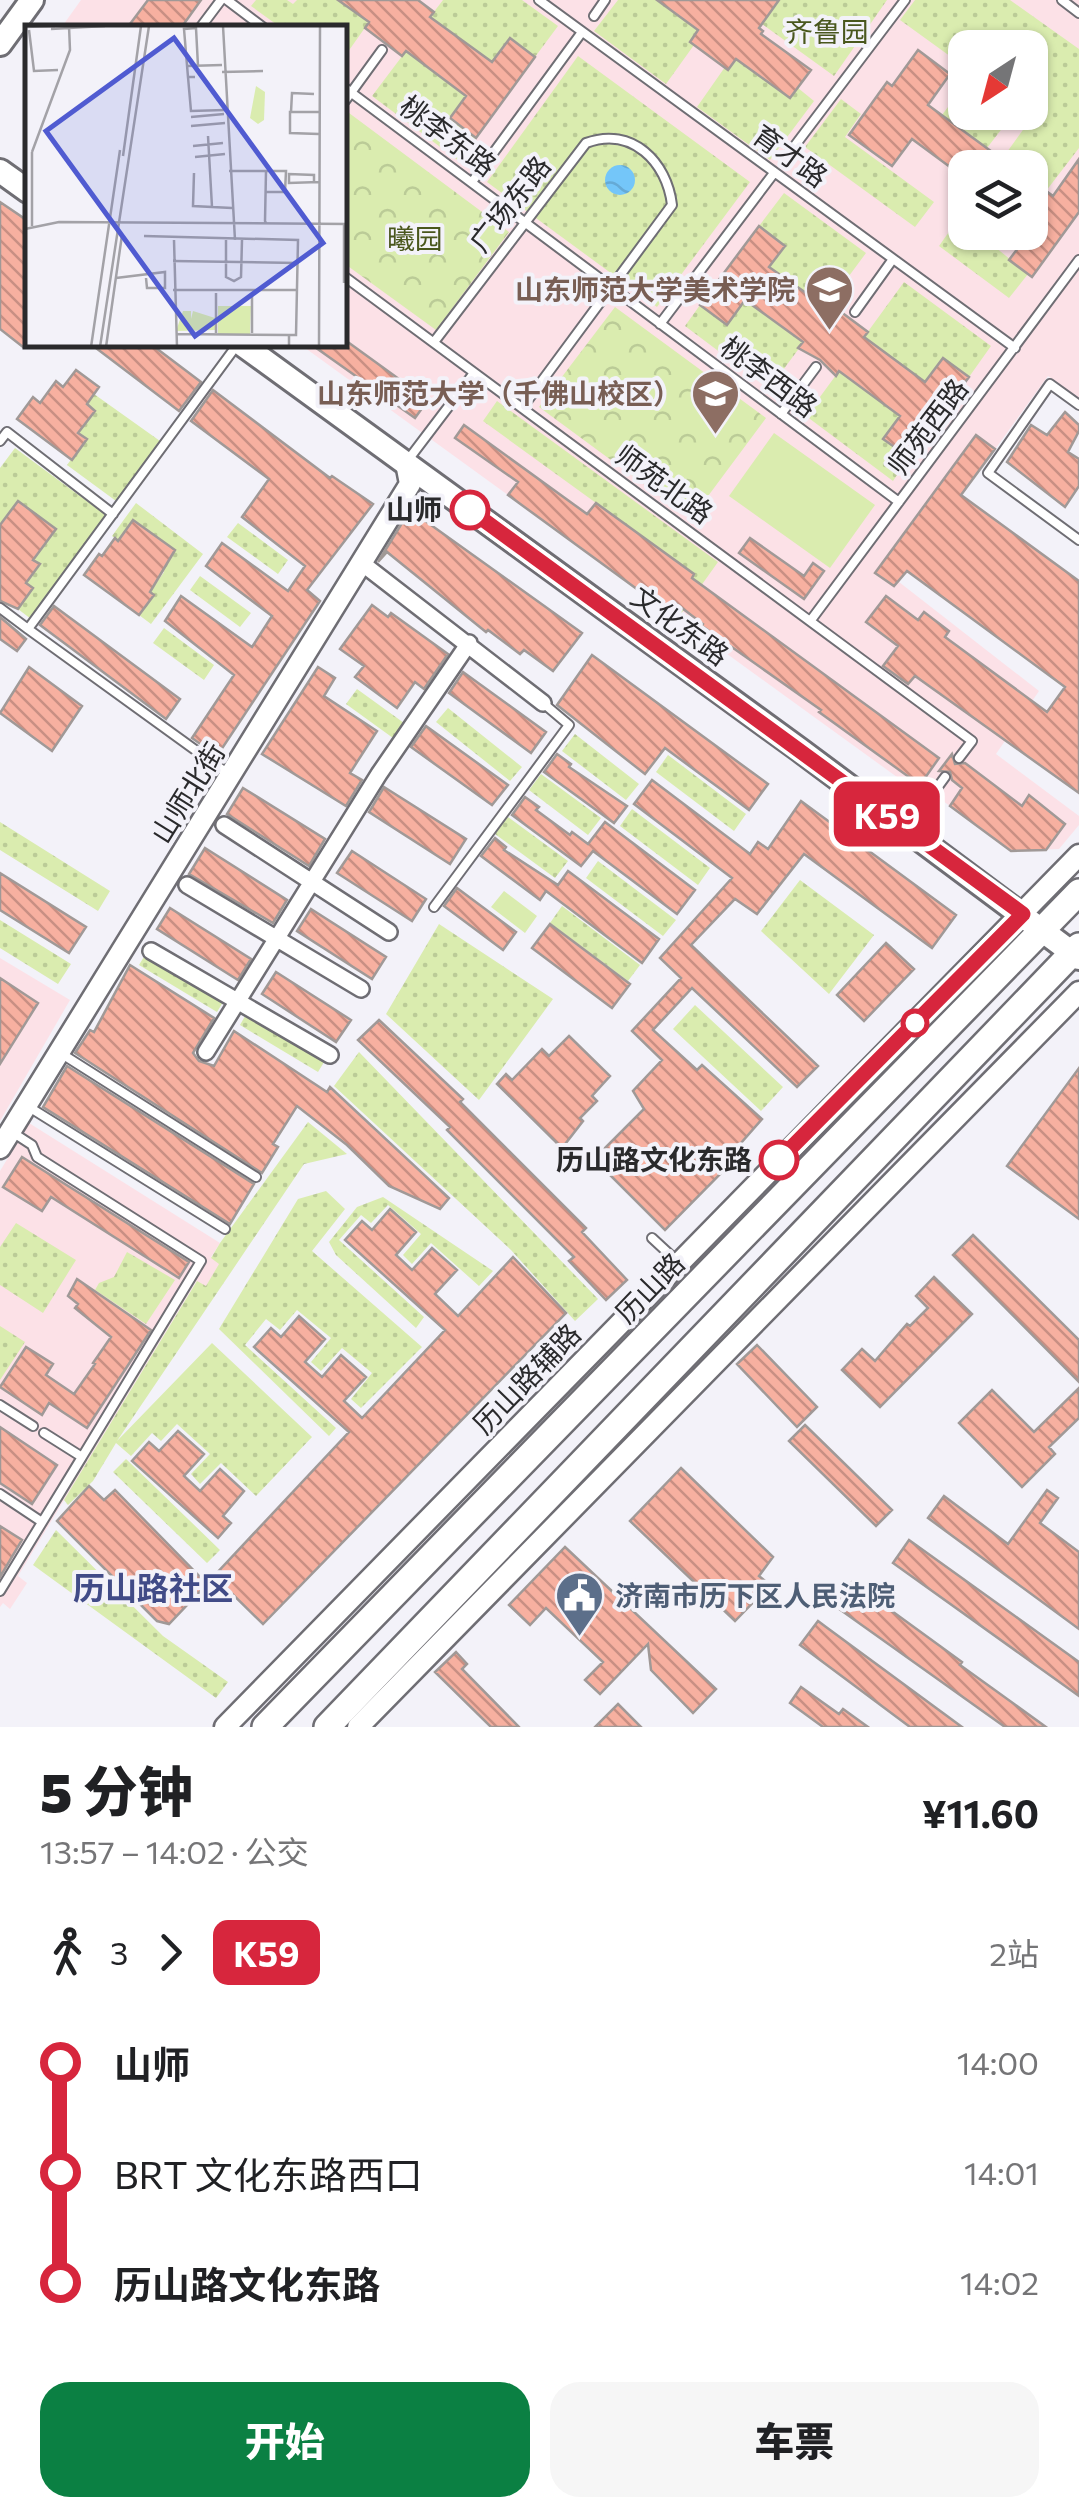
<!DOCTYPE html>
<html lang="zh">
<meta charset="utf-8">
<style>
body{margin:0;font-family:Commissioner,"Noto Sans SC",sans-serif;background:#f6f6f6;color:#202124;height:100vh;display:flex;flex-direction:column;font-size:38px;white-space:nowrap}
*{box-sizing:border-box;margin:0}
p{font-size:32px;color:#757577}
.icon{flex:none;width:55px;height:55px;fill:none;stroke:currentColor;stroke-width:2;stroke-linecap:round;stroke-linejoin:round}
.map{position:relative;height:1727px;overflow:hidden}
.side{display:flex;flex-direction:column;background:#fff;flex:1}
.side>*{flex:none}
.badge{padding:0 20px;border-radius:15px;font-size:35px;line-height:65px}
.needle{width:65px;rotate:216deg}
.controls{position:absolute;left:948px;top:30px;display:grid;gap:20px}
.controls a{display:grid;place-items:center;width:100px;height:100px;border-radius:20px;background:#fff;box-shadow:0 2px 8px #0004;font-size:50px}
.map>.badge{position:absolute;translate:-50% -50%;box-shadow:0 0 0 5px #fff}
.legs{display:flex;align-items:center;gap:15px;height:110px;padding:0 40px;font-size:32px}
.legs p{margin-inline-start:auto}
.headline{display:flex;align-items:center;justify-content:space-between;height:170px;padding:0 40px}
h1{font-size:55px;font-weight:800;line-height:75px}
.cta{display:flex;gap:20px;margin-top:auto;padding:20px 40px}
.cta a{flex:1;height:115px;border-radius:30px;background:#0b8043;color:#fff;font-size:40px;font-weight:800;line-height:115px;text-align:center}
.cta a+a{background:#f6f6f6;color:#202124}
ul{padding:0 40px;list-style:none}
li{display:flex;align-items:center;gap:35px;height:110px;font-size:38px}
li i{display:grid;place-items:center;width:15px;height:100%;margin:0 12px;background:currentColor}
li i::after{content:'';width:25px;height:25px;margin:-12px;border:8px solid;border-radius:50%;background:#fff}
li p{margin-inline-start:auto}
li:first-child i{background:linear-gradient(#0000 50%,currentColor 0)}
li:last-child i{background:linear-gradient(currentColor 50%,#0000 0)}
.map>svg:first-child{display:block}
.education{fill:#fce1e7;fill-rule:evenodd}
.grass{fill:url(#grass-dots)}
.forest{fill:url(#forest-crowns)}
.pitch{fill:#daecaf}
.water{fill:url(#water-waves)}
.building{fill:url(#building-back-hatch);stroke:#a09997;stroke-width:2.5}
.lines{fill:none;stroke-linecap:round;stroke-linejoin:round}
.service-casing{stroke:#6f6e74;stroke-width:12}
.minor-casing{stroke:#6f6e74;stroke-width:20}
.tertiary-casing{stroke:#6f6e74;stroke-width:25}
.secondary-casing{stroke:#6f6e74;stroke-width:28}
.primary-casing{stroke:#6f6e74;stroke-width:30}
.service{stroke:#fff;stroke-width:8}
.minor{stroke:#fff;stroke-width:15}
.tertiary{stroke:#fff;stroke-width:20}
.secondary{stroke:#fff;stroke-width:22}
.primary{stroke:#fff;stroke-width:25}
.line-1-casing{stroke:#fff;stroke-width:22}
.line-1{stroke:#d7263d;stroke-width:15}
.stop-1-dot{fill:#fff;stroke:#d7263d;stroke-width:5}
.labels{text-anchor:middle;stroke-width:8;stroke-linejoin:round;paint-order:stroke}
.park-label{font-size:28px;fill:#49571d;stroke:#f3f2f9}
.street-label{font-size:28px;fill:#2a2a2c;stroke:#f3f2f9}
.education-label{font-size:28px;font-weight:bold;fill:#785e54;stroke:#f3f2f9;text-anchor:end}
.stop-label{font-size:28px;font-weight:bold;fill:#2a2a2c;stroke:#f3f2f9;text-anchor:end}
.service-label{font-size:28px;font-weight:bold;fill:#4e5e75;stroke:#f3f2f9;text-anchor:start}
.quarter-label{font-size:32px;font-weight:bold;fill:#414b87;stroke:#f3f2f9}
.inset-road{fill:none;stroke:#a3a2a7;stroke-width:2.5}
.view{fill:#505bd1;fill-opacity:0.15;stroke:#505bd1;stroke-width:5}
.inset-edge{fill:none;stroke:#2a2a2c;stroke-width:5}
</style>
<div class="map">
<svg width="1079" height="1727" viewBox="0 0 1079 1727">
<defs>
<pattern id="grass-dots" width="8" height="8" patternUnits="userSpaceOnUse" patternTransform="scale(2.5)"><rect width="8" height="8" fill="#daecaf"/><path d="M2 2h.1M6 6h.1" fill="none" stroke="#bbcb97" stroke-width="1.8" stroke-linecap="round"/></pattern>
<pattern id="forest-crowns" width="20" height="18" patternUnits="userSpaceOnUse" patternTransform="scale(2.5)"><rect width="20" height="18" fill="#daecaf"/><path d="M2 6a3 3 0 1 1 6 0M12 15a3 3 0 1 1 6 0" fill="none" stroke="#bbcb97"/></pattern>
<pattern id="water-waves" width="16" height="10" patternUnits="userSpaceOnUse" patternTransform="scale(2.5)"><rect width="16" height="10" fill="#74c6f9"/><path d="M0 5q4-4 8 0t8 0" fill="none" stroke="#65aad6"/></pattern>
<pattern id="building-back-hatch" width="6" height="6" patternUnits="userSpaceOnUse" patternTransform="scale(2.5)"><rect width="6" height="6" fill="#f7b0a0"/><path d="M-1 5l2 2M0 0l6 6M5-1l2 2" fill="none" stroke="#c88f83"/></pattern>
</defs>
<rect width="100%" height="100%" fill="#f3f2f9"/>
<!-- education -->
<path class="education" d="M81,0H1079V398L1048,376L899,582L1039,691L996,754L1079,816V825L1059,849L1011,851L924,787L919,793L301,345H345V28H61ZM965,48H1030V112H965ZM965,168H1030V232H965Z
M0,958L70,1000L0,1121Z
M29,1123L220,1243L211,1257L220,1263L206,1287L196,1282L18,1576L27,1583L10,1609L3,1603L0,1607V1171Z"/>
<!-- grass -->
<path class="grass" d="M256,0H287L293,4L297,0H338L369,22L345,56V28L280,27L251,6Z
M443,0H522L558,26L535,57L510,38L492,62L430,17Z
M618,0H657L698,30L690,42L694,45L666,84L594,31Z
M729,0H887L834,76Z
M915,0H1010L1079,49V148L1046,191L1030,179V168L1014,167L1002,159L1033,116L1029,113L1030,48H965V67L900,20Z
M406,51L466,96L450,118L476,138L459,161L372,96Z
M578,56L750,182L657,307L487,182Z
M736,59L790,98L798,88L814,101L770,160L697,107L725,67Z
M965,84V112L1014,113L987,148L942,115Z
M841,99L861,114L845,137L934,202L915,227L805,147Z
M784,193L866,253L826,307L769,267L785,246L759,226Z
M958,219L965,223V232L978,233L1028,274L1009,298L939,246Z
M904,282L991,346L969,377L943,358L925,382L864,337Z
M745,300L803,343L769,389L685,326L700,305L727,324Z
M839,371L900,416L884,439L909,457L893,481L806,416Z
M94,394L160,441L116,501L67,465L86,439L78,433L94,411L87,404Z
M497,401L718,562L678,618L667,611L694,574L483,421Z
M15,448L107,516L31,619L18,609L33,589L26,583L39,565L0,525V468Z
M136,503L203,554L151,624L139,615L153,595L150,592L164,572L161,569L174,550L134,520L118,541L112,536Z
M238,523L288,560L278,574L227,537Z
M200,576L251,613L240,627L190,590Z
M164,628L214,665L204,680L153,643Z
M357,689L404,723L393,738L346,704Z
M448,708L522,767L510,781L436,722Z
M575,734L639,784L626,800L562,751Z
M668,755L746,814L734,831L656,772Z
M541,774L601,818L588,835L529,790Z
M632,809L710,868L698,885L620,826Z
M508,817L568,861L555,878L495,834Z
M0,822L110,891L98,911L0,850Z
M598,861L676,920L663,936L586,878Z
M800,880L874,935L829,994L761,931Z
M562,906L640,965L628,981L550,923Z
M0,920L71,964L58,984L0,948Z
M439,924L553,999L479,1100L386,1014Z
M153,942L231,989L217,1012L139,965Z
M253,1002L332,1049L318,1072L240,1025Z
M695,1005L783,1087L761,1111L673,1029Z
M359,1052L598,1299L575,1321L511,1250L334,1086Z
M308,1122L347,1154L304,1164L117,1441L212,1343L312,1437L256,1496L221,1463L200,1484L191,1474L210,1454L177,1424L161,1441L152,1433L131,1456L116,1443L93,1481L68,1505L64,1500L197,1281L206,1286L219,1264L211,1258L220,1243Z
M326,1191L345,1209L312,1251L422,1347L361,1408L351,1399L372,1373L342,1348L321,1371L311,1362L331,1338L297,1310L280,1330L266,1319L245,1345L336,1428L329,1436L219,1329L298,1199Z
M383,1197L493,1271L479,1286L431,1243L412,1264L403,1255L421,1234L388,1205L371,1223L361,1215L339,1240L424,1317L416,1328L336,1255L329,1242L357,1207Z
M16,1223L76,1260L43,1313L0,1285V1247Z
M127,1252L175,1280L146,1324L95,1290L99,1283L114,1277Z
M0,1326L25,1342L0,1380Z
M126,1459L220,1550L207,1563L113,1472Z
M56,1530L163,1636L228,1682L216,1698L33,1565Z"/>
<!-- forest -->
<path class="forest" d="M345,110L509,232L436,330L345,264Z
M615,307L766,418L691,519L539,407Z"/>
<!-- pitch -->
<path class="pitch" d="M774,433L875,505L830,568L729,496Z
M504,891L537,916L525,933L491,907Z"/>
<!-- water -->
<path class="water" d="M605 180a15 15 0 1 1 30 0a15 15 0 1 1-30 0Z"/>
<!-- building -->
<path class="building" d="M148,0H201L181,28H127Z
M338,0H418L434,12L430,17L492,62L510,38L535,57L476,138L450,118L466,96L406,51L402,56L365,28L369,22Z
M657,0H779L759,28L763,31L761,34L811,70L790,98L736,59L728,70L690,42L698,30Z
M918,50L950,74L928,105L1014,168H965V178L912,139L892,166L849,135L887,82L892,86Z
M1079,159V212L1032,277L1009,260L1030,232V179L1053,196Z
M0,202L28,221V340L23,347L0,329Z
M759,226L785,246L769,267L826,307L829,303L868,332L864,337L925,382L943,358L969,377L909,457L883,439L900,416L839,371L836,376L820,360L798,348L803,342L745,300L727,325L700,305Z
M345,340L428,400L415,418L312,345H345Z
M92,345H152L201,382L179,411Z
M76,370L99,387L87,404L95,411L78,433L87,439L72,460L17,419L33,397L40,403L56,381L63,387Z
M213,390L330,478L332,476L373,504L307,590L320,601L217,756L192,738L234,675L165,621L181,596L252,647L272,616L206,566L222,543L288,591L305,566L242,517L269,479L191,421Z
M1065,412L1079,425V431L1068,452L1079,459V486L1065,507L1007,462L1031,425L1047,435Z
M464,425L587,514L596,503L694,574L692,578L939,758L920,785L819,712L821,710L702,626L703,624L674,602L667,611L508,495L518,482L455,438Z
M976,435L995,449L961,495L1079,581V793L915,676L908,684L883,666L898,646L866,622L886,596L918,620L924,612L949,631L945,637L1047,712L1065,687L907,571L894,586L875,573Z
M18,501L56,529L33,560L40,564L26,583L33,588L18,609L0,601V525Z
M410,510L582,633L553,671L524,650L520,654L488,630L486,632L387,552L378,562Z
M133,520L175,550L150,592L154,595L139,615L84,575L99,554L102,556L115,538L118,541Z
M750,538L804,576L813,563L824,571L804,599L739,553Z
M372,605L388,617L391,613L448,654L424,689L415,682L397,708L355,677L364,666L340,649Z
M54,606L180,699L166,719L40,625Z
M0,617L26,639L17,651L0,639Z
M592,655L768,784L749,810L665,748L645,774L557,705Z
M29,667L82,706L52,751L0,713Z
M318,667L335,678L324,696L377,731L350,773L362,780L346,806L262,754Z
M463,672L546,732L531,753L449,693Z
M426,726L508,785L492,805L411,747Z
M557,754L571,764L569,767L627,806L614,823L544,772Z
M952,754L955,764L965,763L1022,806L1029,795L1065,824L1046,850L1011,851L950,806L962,788L952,780L950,772L939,771Z
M652,780L750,854L758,842L768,849L801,801L956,915L932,948L804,854L757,914L735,899L691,945L818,1066L797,1087L692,988L653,1030L697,1070L702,1065L762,1119L734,1151L738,1156L665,1230L594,1159L644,1109L633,1091L662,1060L632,1031L681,978L660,958L732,878L634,804Z
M384,787L466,839L450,864L369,812Z
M243,788L325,839L309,866L227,814Z
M525,797L539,807L536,810L570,835L572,832L588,844L605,822L695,890L677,914L593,851L581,866L512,815Z
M495,838L506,847L504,850L558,885L568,871L659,939L642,963L546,891L540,900L481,856Z
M205,848L287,900L273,923L189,874Z
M352,851L426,899L412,921L337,873Z
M0,873L86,927L69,953L0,910Z
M457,888L516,932L503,950L444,906Z
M170,908L251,959L238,980L157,929Z
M311,909L386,957L372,979L297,931Z
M550,924L630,984L612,1008L532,948Z
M886,943L914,969L864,1021L837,995Z
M130,965L214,1018L193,1053L199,1061L214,1066L234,1031L327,1092L330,1087L449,1198L440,1209L389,1186L347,1145L297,1106L273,1144L278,1147L262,1173L75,1053L90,1030L94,1032Z
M276,972L351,1020L336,1042L262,994Z
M0,978L38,1003L0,1064Z
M379,1020L463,1099L460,1102L586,1228L582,1232L627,1280L606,1300L569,1261L574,1257L447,1130L450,1127L358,1040Z
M569,1036L610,1076L592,1096L597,1101L580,1118L583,1121L562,1148L497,1084L506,1074L512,1080L542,1049L549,1056Z
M67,1066L254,1184L230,1224L43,1107Z
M1079,1068V1219L1007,1166Z
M22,1157L189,1262L179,1278L51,1197L42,1211L3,1187Z
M390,1209L416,1232L396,1255L412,1270L432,1248L457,1270L435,1294L458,1316L513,1257L566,1313L263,1624L214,1576L349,1432L254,1347L271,1328L281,1337L299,1316L325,1339L305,1362L322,1377L341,1355L366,1377L344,1401L362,1418L445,1330L345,1240L362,1221L372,1230Z
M973,1235L1079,1340V1382L953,1255Z
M934,1277L972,1314L880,1407L842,1370L862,1349L875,1361L907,1324L910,1326L928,1308L916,1296Z
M77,1279L151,1330L87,1428L49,1403L42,1415L0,1387L26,1347L53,1364L46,1375L74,1394L95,1364L93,1363L111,1337L75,1308L78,1304L68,1296Z
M757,1345L817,1407L797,1427L737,1364Z
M1079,1388V1418L1049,1447L1055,1454L1022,1487L959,1423L992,1390L1034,1432Z
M805,1425L892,1510L876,1526L789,1441Z
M0,1427L57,1465L32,1504L0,1483Z
M178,1431L204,1454L184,1476L200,1491L220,1469L244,1491L223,1516L231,1523L218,1538L132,1461L149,1442L159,1451Z
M681,1468L773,1557L759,1576L770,1585L735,1621L630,1521Z
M89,1486L104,1500L115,1490L207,1584L169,1624L157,1621L57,1521Z
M1047,1490L1058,1498L1040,1523L1079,1552V1629L928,1518L944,1496L1008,1544Z
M0,1526L22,1540L0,1577Z
M909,1540L1079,1662V1696L893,1563Z
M565,1547L716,1689L693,1713L651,1670L648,1644L600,1694L585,1680L603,1662L546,1608L530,1625L509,1605Z
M852,1582L962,1662L960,1665L1046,1727H1005L835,1606Z
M818,1621L826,1627L962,1727H910L800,1645Z
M456,1652L467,1664L462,1669L519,1727H491L435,1672Z
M801,1687L839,1714L843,1709L868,1727H823L790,1703Z
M618,1704L641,1727H595Z"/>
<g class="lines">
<defs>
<path id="service" d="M227,0L264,28
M539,0L1015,348
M1062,0L1079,13
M594,16L605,0
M200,28L221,0
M345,88L899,502
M345,101L382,50
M787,156L905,0
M472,182L582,32
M345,277L972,741L959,758
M855,312L893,259
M660,324L774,173
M434,342L586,143C632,126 667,162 672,205L522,408
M1079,405L1050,384L988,473L1079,540
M781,414L816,367
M0,441L7,432L113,514
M408,460L474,373
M0,608L28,629L237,345
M811,620L1079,260
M28,629L227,773
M910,825L945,777
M434,907L569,725L543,703
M62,1054L256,1177
M29,1107L225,1229
M12,1132L32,1145L37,1157L201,1261L82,1457
M652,1238L679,1263
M0,1405L33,1426
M0,1494L42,1522
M0,1591L82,1457L44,1433"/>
<path id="minor" d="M363,564L543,703
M224,825L389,932
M187,885L361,989
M151,951L330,1055
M206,1052L379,774L469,643"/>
<path id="tertiary" d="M0,1148L410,484L406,463
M225,1727L1079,855
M358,1727L1079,992"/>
<path id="secondary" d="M0,44L32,0
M0,171L28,191
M243,345L800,750L1079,958"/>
<path id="primary" d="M265,1727L1079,892
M327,1727L1079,946"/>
</defs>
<!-- service casing -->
<use href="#service" class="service-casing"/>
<!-- minor casing -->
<use href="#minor" class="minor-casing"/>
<!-- tertiary casing -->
<use href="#tertiary" class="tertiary-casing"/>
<!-- secondary casing -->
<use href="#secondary" class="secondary-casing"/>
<!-- primary casing -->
<use href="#primary" class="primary-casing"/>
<!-- service -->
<use href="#service" class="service"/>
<!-- minor -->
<use href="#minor" class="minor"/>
<!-- tertiary -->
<use href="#tertiary" class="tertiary"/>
<!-- secondary -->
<use href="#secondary" class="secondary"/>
<!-- primary -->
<use href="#primary" class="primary"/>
</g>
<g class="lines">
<defs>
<path id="line-1" d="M470,510L1023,914L779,1160"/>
</defs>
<!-- line-1 casing -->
<use href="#line-1" class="line-1-casing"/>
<!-- line-1 -->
<use href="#line-1" class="line-1"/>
</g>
<!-- icons -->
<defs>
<symbol id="university-pin" viewBox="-11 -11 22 30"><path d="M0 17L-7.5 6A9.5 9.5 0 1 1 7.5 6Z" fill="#8d6e63" stroke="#f3f2f9"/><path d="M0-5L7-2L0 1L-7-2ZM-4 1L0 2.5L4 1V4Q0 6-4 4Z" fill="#fff"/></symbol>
<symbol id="civic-pin" viewBox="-11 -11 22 30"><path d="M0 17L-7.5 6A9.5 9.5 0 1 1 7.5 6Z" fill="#5c6f8a" stroke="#f3f2f9"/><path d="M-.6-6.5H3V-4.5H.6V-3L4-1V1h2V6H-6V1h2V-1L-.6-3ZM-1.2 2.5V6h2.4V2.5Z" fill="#fff"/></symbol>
</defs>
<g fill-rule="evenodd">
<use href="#university-pin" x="802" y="262" width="55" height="75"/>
<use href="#university-pin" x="688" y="366" width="55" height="75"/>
<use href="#civic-pin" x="552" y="1568" width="55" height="75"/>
</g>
<!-- markers -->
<g class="stop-1-dot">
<circle cx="470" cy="510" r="18"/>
<circle cx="915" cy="1023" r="12"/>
<circle cx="779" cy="1160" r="18"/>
</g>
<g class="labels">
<!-- park labels -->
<g class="park-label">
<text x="827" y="42">齐鲁园</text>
<text x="415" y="249">曦园</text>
</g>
<!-- street labels -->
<g class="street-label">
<text transform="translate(448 136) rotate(37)" y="10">桃李东路</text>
<text transform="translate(790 156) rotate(36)" y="10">育才路</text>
<text transform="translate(510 204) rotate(-52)" y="10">广场东路</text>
<text transform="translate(769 377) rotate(37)" y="10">桃李西路</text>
<text transform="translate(928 427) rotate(-53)" y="10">师苑西路</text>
<text transform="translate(664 484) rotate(36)" y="10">师苑北路</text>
<text transform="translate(680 626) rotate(36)" y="10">文化东路</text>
<text transform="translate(188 793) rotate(-58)" y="10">山师北街</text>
<text transform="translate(650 1288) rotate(-46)" y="10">历山路</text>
<text transform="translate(527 1379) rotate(-46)" y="10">历山路辅路</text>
</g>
<!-- education labels -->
<g class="education-label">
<text x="795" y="300">山东师范大学美术学院</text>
<text x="681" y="404">山东师范大学（千佛山校区）</text>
</g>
<!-- stop labels -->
<g class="stop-label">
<text x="442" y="520">山师</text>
<text x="752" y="1170">历山路文化东路</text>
</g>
<!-- service labels -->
<g class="service-label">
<text x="615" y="1606">济南市历下区人民法院</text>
</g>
<!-- quarter labels -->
<g class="quarter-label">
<text x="153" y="1600">历山路社区</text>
</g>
</g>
<!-- overview -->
<g transform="translate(25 25)">
<rect width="322" height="322" fill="#f3f2f9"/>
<path d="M193,281H226L225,309H193ZM158,286H166V294L168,286L190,293V305L151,306Z" fill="#daecaf"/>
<path d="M231,61L240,67L239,95L233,99L225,93Z" fill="#daecaf"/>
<path class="inset-road" d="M198,1L210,215M0,2L30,1M26,4L80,1M4,5L9,46L33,45M162,41L197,40M197,47L238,46M163,52L166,86L200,85M170,52H163L159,4L171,3L173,41M266,87L267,68L289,69M294,87H265V108L294,109M166,92L199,89M166,101L200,98M183,111L187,182M168,121L198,118M7,127L45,25L44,1M98,131L116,1M170,132L200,129M204,146H241M169,148L168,181L207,183M289,158V150L264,149V158L294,157M241,198L240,196L241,146H261L260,167H241M7,201V127M0,204L34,197L323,199M119,211L273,215L271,310H264V322M149,215L152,322M201,215V252L209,256L216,252L217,215M148,236L272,238M91,253L140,247V263H122L121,253M319,258V199M148,265H272M227,268V308M191,308V268M152,309L264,310M66,322L95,125M75,322L124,1M81,322L97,210M294,322L295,1"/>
<path class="view" d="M149,13L298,218L170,311L21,106Z"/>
<rect width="322" height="322" class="inset-edge"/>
</g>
</svg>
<div class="controls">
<a><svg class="needle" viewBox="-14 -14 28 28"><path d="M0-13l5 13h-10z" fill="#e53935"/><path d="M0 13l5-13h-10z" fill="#757577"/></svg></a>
<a><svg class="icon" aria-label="layers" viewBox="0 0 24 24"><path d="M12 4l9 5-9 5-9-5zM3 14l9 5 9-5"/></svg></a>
</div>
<b class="badge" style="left:887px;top:814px;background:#d7263d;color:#fff">K59</b>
</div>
<section class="side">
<div class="headline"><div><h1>5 分钟</h1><p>13:57 – 14:02 · 公交</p></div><b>¥11.60</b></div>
<div class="legs"><svg class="icon" aria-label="walk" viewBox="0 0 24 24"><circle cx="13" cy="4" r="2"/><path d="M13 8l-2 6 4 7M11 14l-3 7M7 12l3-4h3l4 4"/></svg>3<svg class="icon" aria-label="forward" viewBox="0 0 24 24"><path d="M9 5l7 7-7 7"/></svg><b class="badge" style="background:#d7263d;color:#fff">K59</b><p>2站</p></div>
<ul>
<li><i style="color:#d7263d"></i><b>山师</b><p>14:00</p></li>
<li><i style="color:#d7263d"></i><span>BRT 文化东路西口</span><p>14:01</p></li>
<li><i style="color:#d7263d"></i><b>历山路文化东路</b><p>14:02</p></li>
</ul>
<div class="cta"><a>开始</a><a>车票</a></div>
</section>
